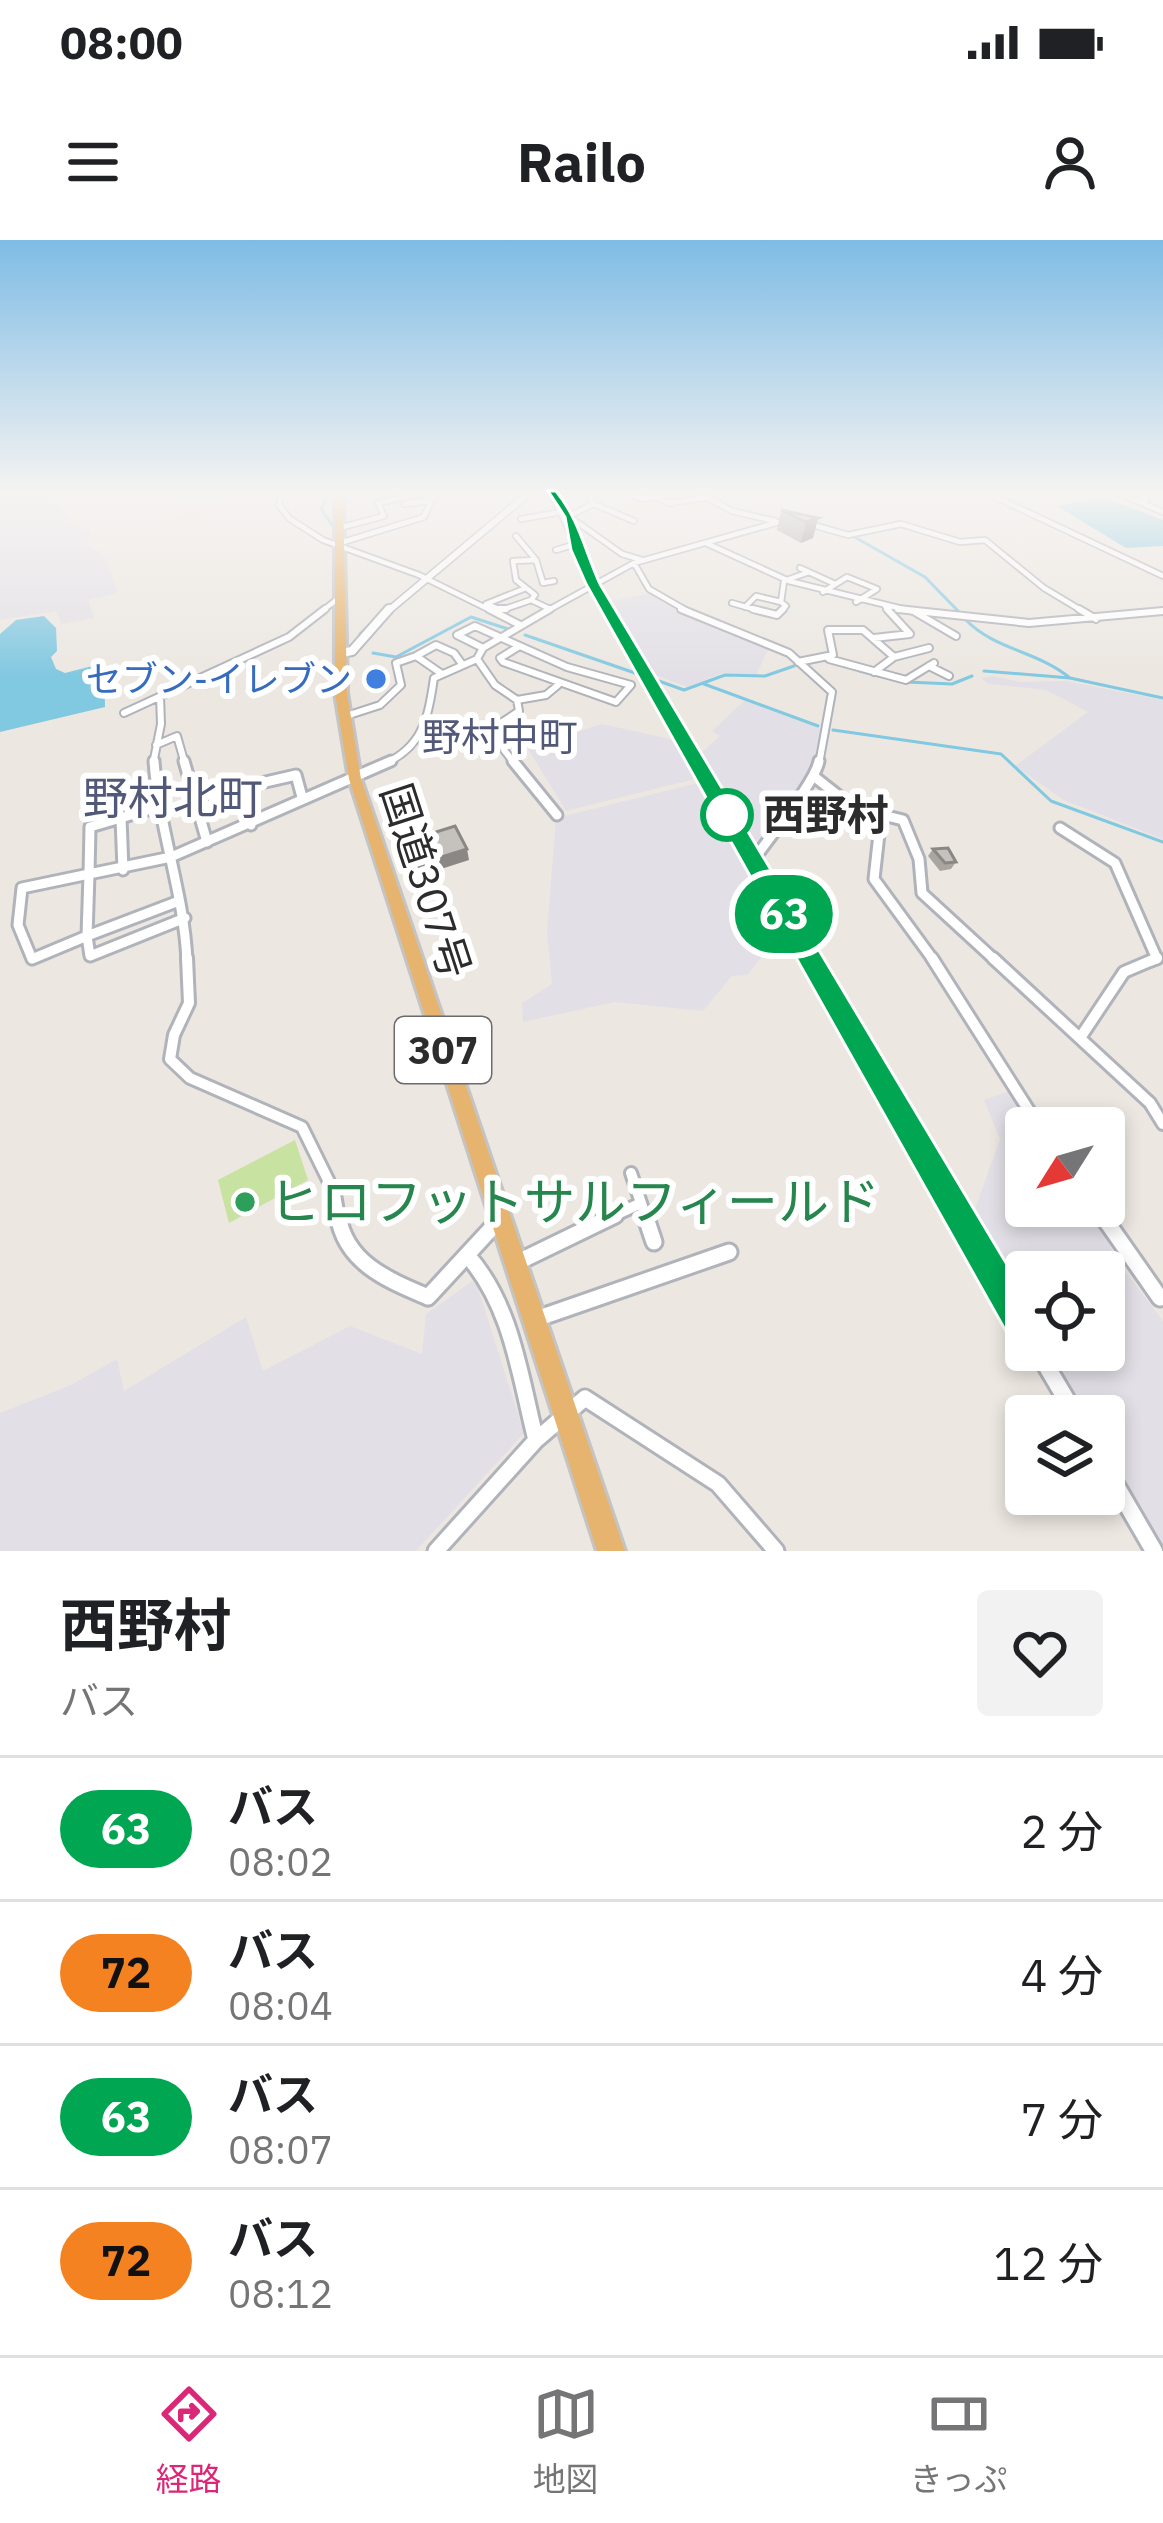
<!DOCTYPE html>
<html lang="ja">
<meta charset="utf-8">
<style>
body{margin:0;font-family:"IBM Plex Sans","Noto Sans JP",sans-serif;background:#f2f2f2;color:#202124;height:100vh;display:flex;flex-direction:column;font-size:45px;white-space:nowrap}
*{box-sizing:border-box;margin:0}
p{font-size:39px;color:#757577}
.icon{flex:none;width:66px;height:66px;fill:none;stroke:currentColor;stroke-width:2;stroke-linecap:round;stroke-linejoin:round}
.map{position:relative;height:1311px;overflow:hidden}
.details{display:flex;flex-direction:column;background:#fff;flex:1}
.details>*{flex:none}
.badge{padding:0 24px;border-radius:39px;font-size:42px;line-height:78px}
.needle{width:78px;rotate:233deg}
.tools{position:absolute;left:1005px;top:867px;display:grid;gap:24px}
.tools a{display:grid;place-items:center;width:120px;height:120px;border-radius:12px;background:#fff;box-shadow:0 6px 18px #0003;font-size:60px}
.map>.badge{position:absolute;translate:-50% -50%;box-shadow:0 0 0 6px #fff}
.round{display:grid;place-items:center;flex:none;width:126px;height:126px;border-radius:12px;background:#f2f2f2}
.headline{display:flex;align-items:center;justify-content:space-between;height:204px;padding:0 60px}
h1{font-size:57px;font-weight:700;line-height:90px}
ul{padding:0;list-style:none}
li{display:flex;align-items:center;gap:36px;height:144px;padding:0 60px;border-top:3px solid #e0e0e0}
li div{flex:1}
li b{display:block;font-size:45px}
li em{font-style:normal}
li .badge{min-width:132px;font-weight:700;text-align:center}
.status{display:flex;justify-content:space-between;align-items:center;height:84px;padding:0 60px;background:#fff;direction:ltr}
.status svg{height:33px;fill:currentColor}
header{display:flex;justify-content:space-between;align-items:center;height:156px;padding:0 60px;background:#fff;font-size:54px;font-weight:700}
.dock{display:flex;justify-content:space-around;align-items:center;height:168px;border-top:3px solid #e0e0e0;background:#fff;font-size:33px;color:#757577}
.dock a{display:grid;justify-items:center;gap:6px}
.dock .current{color:#db2777}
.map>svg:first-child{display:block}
.industrial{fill:#e2e0e6}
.education{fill:#ebe3d2}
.pitch{fill:#c7e2a1}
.water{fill:#81c8e1}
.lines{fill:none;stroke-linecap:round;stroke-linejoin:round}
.stream{stroke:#81c8e1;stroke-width:3}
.minor-far4-casing{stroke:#b1b3bb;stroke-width:8}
.minor-far3-casing{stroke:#b1b3bb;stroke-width:10}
.minor-far2-casing{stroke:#b1b3bb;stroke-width:15}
.minor-far1-casing{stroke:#b1b3bb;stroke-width:16}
.minor-casing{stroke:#b1b3bb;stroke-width:21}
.tertiary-far4-casing{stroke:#b1b3bb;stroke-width:9}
.tertiary-far3-casing{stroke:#b1b3bb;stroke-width:12}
.tertiary-far2-casing{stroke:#b1b3bb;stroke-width:16}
.tertiary-far1-casing{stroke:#b1b3bb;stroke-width:20}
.tertiary-casing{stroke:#b1b3bb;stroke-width:22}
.trunk-casing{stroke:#c4c4c4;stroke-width:6}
.minor-far4{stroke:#fff;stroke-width:4.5}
.minor-far3{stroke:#fff;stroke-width:6}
.minor-far2{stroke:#fff;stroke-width:9}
.minor-far1{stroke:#fff;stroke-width:10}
.minor{stroke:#fff;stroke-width:15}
.tertiary-far4{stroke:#fff;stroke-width:6}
.tertiary-far3{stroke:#fff;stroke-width:8}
.tertiary-far2{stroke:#fff;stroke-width:10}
.tertiary-far1{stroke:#fff;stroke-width:14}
.tertiary{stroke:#fff;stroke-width:16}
.trunk{fill:#e6b46e;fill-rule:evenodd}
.wall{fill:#a9a6a2}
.shaded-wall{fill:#8a8784}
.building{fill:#c5c1bc;stroke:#8a8784;stroke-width:3}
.line{fill:#00a651;stroke:#fff;stroke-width:3}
.shop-dot{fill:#3f7fe0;stroke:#fff;stroke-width:4.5}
.stop-dot{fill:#fff;stroke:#00a651;stroke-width:6}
.leisure-dot{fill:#2e9e5b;stroke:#fff;stroke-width:4.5}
.labels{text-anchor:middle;stroke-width:12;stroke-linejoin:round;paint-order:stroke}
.far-shop-label{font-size:36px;fill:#366cbe;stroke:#fff;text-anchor:end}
.far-neighbourhood-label{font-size:39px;fill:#525978;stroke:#fff}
.shield{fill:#fff;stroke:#6b6b6b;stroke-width:3}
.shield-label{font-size:39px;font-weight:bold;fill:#2c2c2c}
.stop-label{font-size:42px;font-weight:bold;fill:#2c2c2c;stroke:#fff;text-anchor:start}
.street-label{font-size:42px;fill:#2c2c2c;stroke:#fff}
.neighbourhood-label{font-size:45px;fill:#525978;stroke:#fff}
.near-leisure-label{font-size:51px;fill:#27864d;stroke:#fff;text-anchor:start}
</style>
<div class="status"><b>08:00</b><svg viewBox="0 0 49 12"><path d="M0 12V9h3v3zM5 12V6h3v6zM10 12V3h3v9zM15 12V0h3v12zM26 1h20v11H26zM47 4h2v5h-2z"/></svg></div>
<header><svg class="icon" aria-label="menu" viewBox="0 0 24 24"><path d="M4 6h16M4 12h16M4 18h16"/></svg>Railo<svg class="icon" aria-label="person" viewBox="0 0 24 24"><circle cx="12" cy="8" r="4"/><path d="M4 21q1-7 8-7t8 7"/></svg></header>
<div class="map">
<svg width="1163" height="1311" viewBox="0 0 1163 1311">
<rect width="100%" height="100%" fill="#ece7e1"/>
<!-- industrial -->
<path class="industrial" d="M0,253H51L73,285L91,292L87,304L106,319L118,353L88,360L94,378L61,384L56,371L0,380Z
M652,353L703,384L770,406L756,435L722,433L687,447L650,433L608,362Z
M992,436L1020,442L1066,441L1163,460V599L1064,560L1015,526L1088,472L1046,450L989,444L981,438Z
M745,460L821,489L812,535L760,602L750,604L697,517L720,496L712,491Z
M602,484L675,500L699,538L566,571L527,507Z
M702,542L787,687L747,735L732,736L703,771L615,762L523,782L522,763L552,744L547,692L556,578Z
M1010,851L1032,888H1026V966H1085L1104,992L1115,1018L1163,1081V1309L1104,1208V1176H1085L1047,1110H1104V1032H1026V1075L971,980L1000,899L984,860Z
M475,1039L524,1193L416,1311H0V1173L71,1145L117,1119L124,1151L246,1077L263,1131L350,1086L422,1114L426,1074Z"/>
<!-- education -->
<path class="education" d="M167,253H282L279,263L196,272V278L177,281Z"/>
<!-- pitch -->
<path class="pitch" d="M295,900L308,940L229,983L218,940Z"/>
<!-- water -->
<path class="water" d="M1103,257L1163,280V306L1126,308L1057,266Z
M44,376L56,388L57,411L51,417L56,429L65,433L104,423L105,467L0,492V394L16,380Z"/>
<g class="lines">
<!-- stream -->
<path class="stream" d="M330,253L321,269L332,285
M817,283L842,291
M851,295L925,337L959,372
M965,379C994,410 1038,411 1070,438
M360,394L374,381
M525,395L635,433
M373,413L396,417L471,377L508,389
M860,431L891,439
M984,431L1070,438L1163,458
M656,440L684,450L725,435L765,436L794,426
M907,442L952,444L972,436
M704,444L818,486
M833,490L1001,514L1051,561L1163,602"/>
<defs>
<path id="minor-far4" d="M282,253L279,265L290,279L323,300L419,335L494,372
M626,253L642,259L674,253
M987,253L1163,336
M1118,253L1163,272
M656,257L669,263L705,258
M706,257L732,271L775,281
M1146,261L1140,259L1154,253
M592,263L634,281
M404,264L430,261
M569,276L591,265V256L597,253
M570,277L622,314L642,320
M521,279L567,271
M809,284L848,295L901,284L960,302L985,300L1044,348L1084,372
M339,288L384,276L378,263L421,253
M516,296L536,320
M340,303L424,277L435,253
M708,304L789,341L915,372
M556,310L576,304
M634,323L649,349L689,372
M800,328L835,344
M526,348L486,364L502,370L531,360
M823,352L847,337L877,349L856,362
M732,363L764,372
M885,366L890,372
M745,367L756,356L781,362
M550,369L531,360L535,355L516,340L513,321L536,320L543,343L554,341
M321,372L340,357
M545,372L634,323L779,282
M780,372L786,366L781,362L784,341L809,332
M1153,372L1163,371"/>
<path id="minor-far3" d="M489,369L520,385
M498,369H506
M681,369L789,413L832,452L819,524
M753,369L777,375L783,369
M898,369L1029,383L1163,371
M1079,369L1096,379
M915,372L956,396
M874,398L910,394L887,369
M483,408L457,395L475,386L567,427L631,445L616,462L503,422L500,418L518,407
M416,416L436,405L454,413L462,424
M477,419L495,445L517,460L519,471L501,483L504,510L515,524
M829,419L906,440L934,423
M798,422L833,415L828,390H863L894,417
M929,426L949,436
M874,432L894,417L929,408
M517,460L546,455L558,445
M124,473L289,397L325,369
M343,477L380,465L401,445L396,423L416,416L442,434
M156,505L177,496L185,524
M153,524L161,484L160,456
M384,524C423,507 428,478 434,438L477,419L483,408L550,369"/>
<path id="minor-far2" d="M154,521C159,589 184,653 187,721
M184,521L207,602
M513,521L557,575
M816,538L854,568L903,580L919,619L922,653L996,721
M243,548L251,585
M196,558L296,535L302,557
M881,576L874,639L934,721
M121,578L123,630
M1060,588L1115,623L1157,719L1151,721
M753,621C769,597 815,543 819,521
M89,634L87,696L32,719L18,685L22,648Z
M89,634L90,587L161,566
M89,634L171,617L391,521
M179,661L87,696L90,716L185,678"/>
<path id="minor-far1" d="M187,718L189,763L174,795L170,819L190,838L302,887L335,954L339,978
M932,718L1040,888
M993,718L1150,863L1163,884
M1080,798L1124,732L1157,718
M631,933L646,978
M1095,966L1104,978
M609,978L641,963"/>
<path id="minor" d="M338,975C345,1023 388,1040 428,1057L500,979
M645,975L654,1002
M1102,975L1160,1058
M467,1015C512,1065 520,1137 536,1200
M516,1023L615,975
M536,1079L729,1012
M436,1311L536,1200L585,1158L718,1244L776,1311"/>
<path id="tertiary-far4" d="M552,253L609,372
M387,372L529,253"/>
<path id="tertiary-far3" d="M607,369L697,524
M341,413L352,411L389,369"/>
<path id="tertiary-far2" d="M695,521L812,721"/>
<path id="tertiary-far1" d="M810,718L961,978"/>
<path id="tertiary" d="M959,975L1026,1091
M1037,1110L1076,1176
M1104,1225L1154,1311"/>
<path id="trunk" d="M335,253H343L347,453L361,539L625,1311H597L349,539L335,453Z"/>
</defs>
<!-- minor-far4 casing -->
<use href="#minor-far4" class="minor-far4-casing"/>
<!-- minor-far3 casing -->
<use href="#minor-far3" class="minor-far3-casing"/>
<!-- minor-far2 casing -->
<use href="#minor-far2" class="minor-far2-casing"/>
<!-- minor-far1 casing -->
<use href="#minor-far1" class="minor-far1-casing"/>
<!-- minor casing -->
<use href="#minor" class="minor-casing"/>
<!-- tertiary-far4 casing -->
<use href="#tertiary-far4" class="tertiary-far4-casing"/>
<!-- tertiary-far3 casing -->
<use href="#tertiary-far3" class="tertiary-far3-casing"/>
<!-- tertiary-far2 casing -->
<use href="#tertiary-far2" class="tertiary-far2-casing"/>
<!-- tertiary-far1 casing -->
<use href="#tertiary-far1" class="tertiary-far1-casing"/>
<!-- tertiary casing -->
<use href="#tertiary" class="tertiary-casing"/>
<!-- trunk casing -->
<use href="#trunk" class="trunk-casing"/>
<!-- minor-far4 -->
<use href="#minor-far4" class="minor-far4"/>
<!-- minor-far3 -->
<use href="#minor-far3" class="minor-far3"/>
<!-- minor-far2 -->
<use href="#minor-far2" class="minor-far2"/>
<!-- minor-far1 -->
<use href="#minor-far1" class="minor-far1"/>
<!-- minor -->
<use href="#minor" class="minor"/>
<!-- tertiary-far4 -->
<use href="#tertiary-far4" class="tertiary-far4"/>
<!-- tertiary-far3 -->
<use href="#tertiary-far3" class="tertiary-far3"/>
<!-- tertiary-far2 -->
<use href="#tertiary-far2" class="tertiary-far2"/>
<!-- tertiary-far1 -->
<use href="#tertiary-far1" class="tertiary-far1"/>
<!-- tertiary -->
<use href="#tertiary" class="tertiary"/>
<!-- trunk -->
<use href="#trunk" class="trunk"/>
</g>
<!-- wall -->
<path class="wall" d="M781,270L818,278L813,298L801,303L777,290Z
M933,609L956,622L951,629L940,631L928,616Z"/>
<!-- shaded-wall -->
<path class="shaded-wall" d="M818,278L813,298L801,303L806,282Z
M467,609L469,620L410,639L407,628Z"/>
<!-- building -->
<path class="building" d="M781,270L818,278L806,282Z
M455,586L467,609L407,628L398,604Z
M948,608L956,622L945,623L933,609Z"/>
<!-- sky -->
<linearGradient id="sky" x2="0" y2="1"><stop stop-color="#7fbce5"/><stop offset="0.58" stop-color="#f6f4f2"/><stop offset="1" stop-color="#f6f4f2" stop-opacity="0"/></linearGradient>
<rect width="1163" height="437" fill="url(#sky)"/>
<!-- line -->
<path class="line" d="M548,251H556C579,279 585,311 600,344L1039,1078L1044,1091L1039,1104L1026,1109L1013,1104L586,344L571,310L565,277Z"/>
<!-- markers -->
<circle class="shop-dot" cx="376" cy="439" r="12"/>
<circle class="stop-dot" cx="727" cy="575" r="24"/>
<circle class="leisure-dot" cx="245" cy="962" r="12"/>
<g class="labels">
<!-- far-shop labels -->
<g class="far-shop-label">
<text x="352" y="452">セブン-イレブン</text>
</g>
<!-- far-neighbourhood labels -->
<g class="far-neighbourhood-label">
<text x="500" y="511">野村中町</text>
</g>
<!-- shield labels -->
<rect class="shield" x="395" y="777" width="96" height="66" rx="9"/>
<g class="shield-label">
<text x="443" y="824">307</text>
</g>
<!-- stop labels -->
<g class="stop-label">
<text x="763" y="590">西野村</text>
</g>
<!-- street labels -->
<g class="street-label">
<text transform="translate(426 641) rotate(72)" y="15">国道307号</text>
</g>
<!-- neighbourhood labels -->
<g class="neighbourhood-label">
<text x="173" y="574">野村北町</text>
</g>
<!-- near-leisure labels -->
<g class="near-leisure-label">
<text x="269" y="980">ヒロフットサルフィールド</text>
</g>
</g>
</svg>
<div class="tools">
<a><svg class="needle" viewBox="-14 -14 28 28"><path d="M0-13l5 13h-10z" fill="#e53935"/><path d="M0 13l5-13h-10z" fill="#757577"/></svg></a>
<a><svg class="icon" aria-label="locate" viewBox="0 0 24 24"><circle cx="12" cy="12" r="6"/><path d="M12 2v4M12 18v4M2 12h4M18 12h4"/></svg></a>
<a><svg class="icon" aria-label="layers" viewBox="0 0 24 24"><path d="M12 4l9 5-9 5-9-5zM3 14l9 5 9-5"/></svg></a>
</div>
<b class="badge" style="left:784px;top:674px;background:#00a651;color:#fff">63</b>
</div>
<section class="details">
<div class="headline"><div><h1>西野村</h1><p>バス</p></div><a class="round"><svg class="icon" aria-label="heart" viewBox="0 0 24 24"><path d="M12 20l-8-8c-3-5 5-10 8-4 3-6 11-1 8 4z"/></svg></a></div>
<ul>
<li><span class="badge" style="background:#00a651;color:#fff">63</span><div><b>バス</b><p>08:02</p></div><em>2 分</em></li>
<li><span class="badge" style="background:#f58220;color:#111">72</span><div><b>バス</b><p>08:04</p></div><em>4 分</em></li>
<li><span class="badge" style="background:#00a651;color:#fff">63</span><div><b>バス</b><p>08:07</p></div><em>7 分</em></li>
<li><span class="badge" style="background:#f58220;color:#111">72</span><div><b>バス</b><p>08:12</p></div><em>12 分</em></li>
</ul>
</section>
<nav class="dock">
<a class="current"><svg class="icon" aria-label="directions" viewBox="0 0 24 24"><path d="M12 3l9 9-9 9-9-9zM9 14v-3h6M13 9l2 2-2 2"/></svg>経路</a>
<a><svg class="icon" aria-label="map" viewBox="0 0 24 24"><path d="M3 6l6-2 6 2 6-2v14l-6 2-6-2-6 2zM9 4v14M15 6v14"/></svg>地図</a>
<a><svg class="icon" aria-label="tickets" viewBox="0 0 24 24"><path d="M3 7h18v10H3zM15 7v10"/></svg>きっぷ</a>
</nav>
